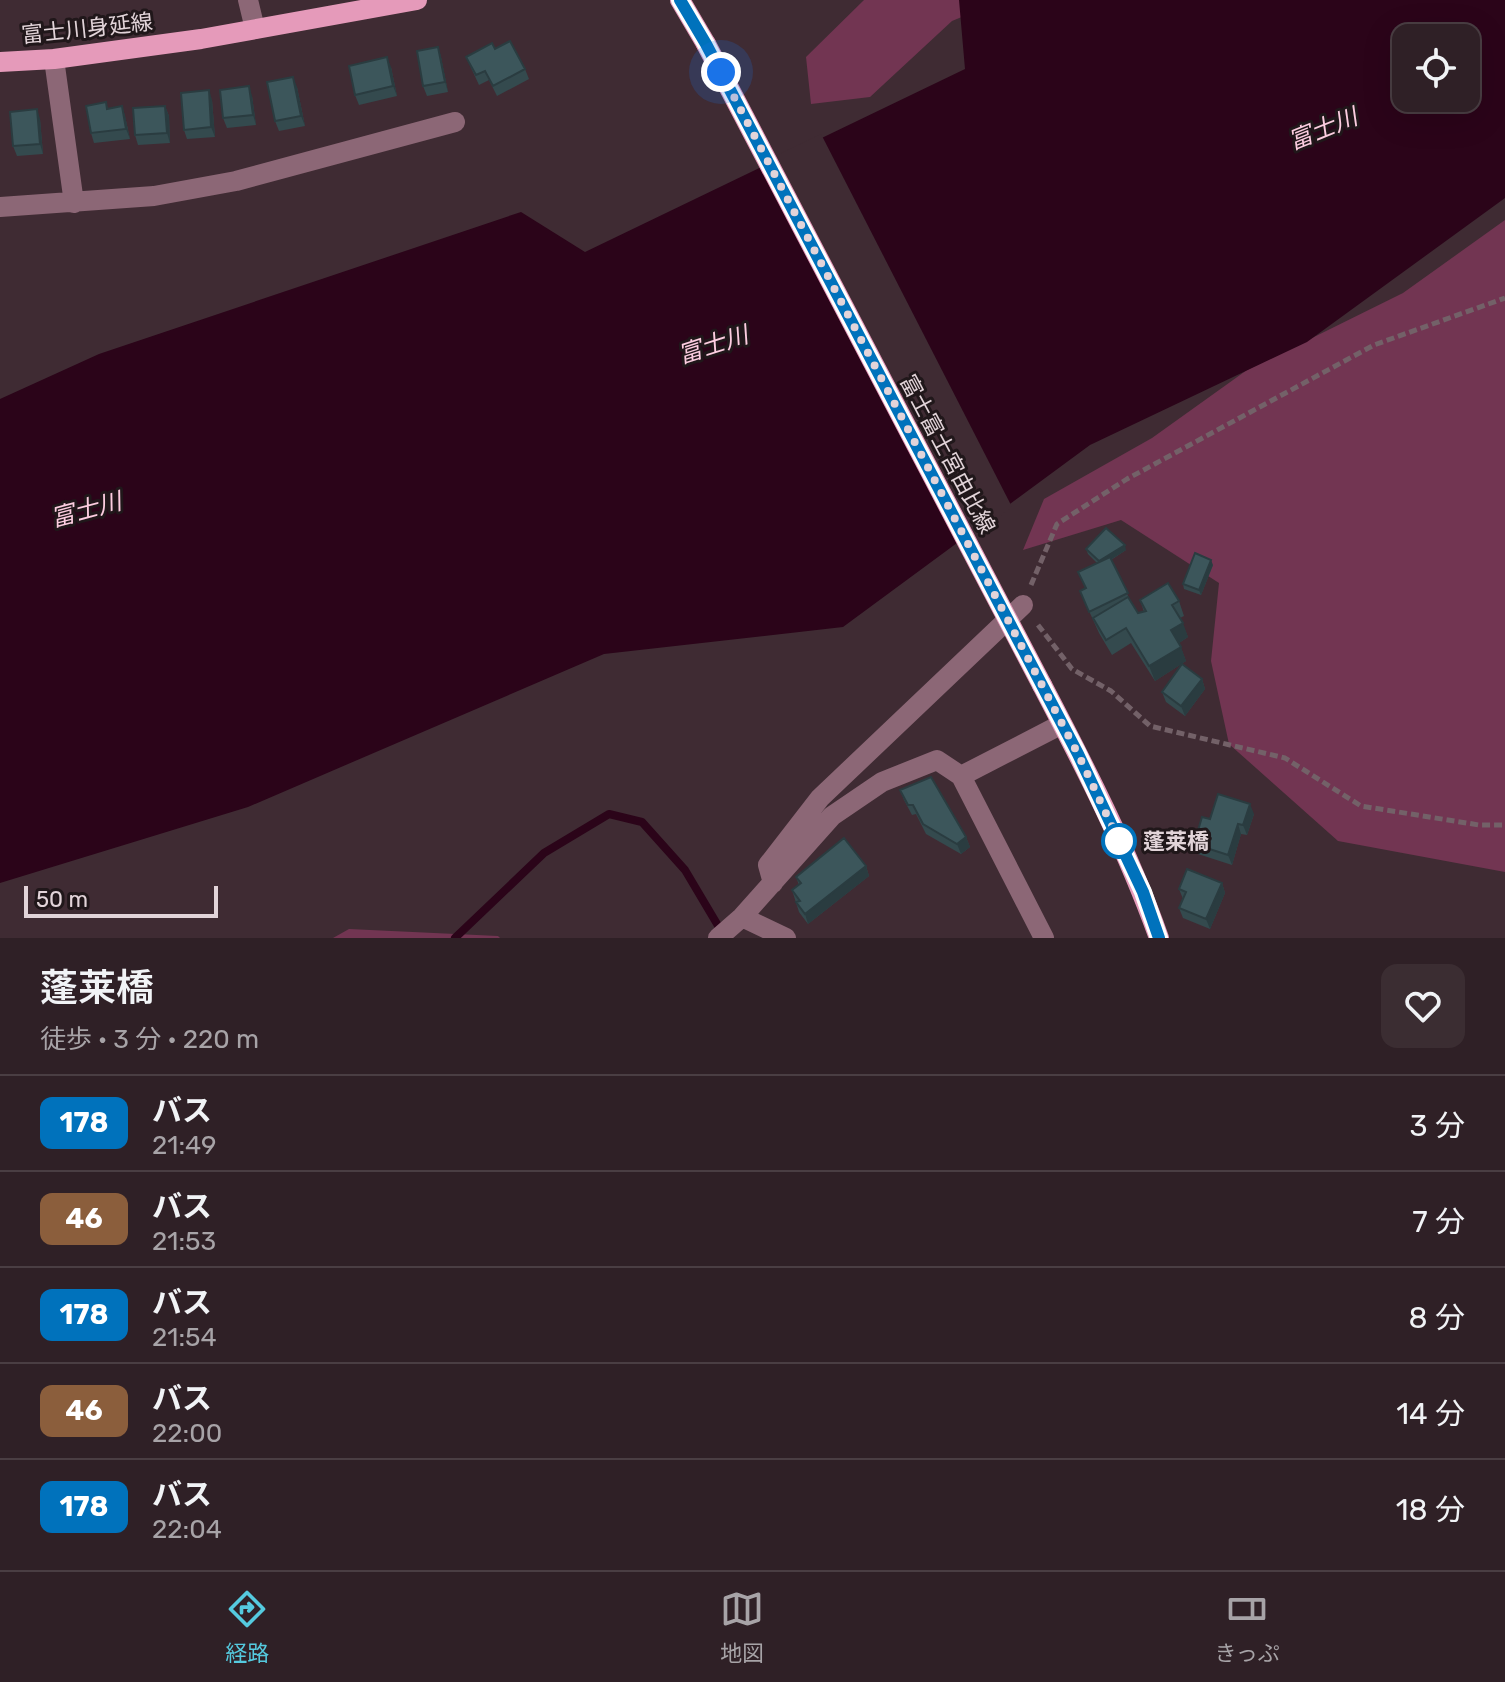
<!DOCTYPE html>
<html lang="ja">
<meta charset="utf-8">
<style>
body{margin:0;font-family:Rubik,"Noto Sans JP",sans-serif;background:#3b2d32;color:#f1f3f6;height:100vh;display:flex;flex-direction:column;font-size:30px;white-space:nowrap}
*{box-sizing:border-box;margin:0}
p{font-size:26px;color:#a7a3a7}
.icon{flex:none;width:44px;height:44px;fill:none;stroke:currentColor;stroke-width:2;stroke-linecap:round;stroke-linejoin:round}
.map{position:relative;height:938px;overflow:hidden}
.side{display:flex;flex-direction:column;background:#2f2026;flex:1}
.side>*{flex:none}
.badge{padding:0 16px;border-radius:12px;font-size:28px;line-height:52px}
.buttons{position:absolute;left:1392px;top:24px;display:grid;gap:16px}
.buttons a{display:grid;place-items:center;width:88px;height:88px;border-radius:16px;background:#2f2026;box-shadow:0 8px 32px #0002,0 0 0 2px #4a3e43;font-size:40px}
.scale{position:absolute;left:24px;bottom:20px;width:194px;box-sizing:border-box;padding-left:8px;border:4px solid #e2d4d9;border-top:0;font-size:22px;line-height:28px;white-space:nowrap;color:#e2d4d9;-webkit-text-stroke:6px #20171a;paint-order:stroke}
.you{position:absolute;width:40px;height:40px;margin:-20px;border:6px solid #fff;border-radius:50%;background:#1a73e8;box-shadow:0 0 0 12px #1a73e833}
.map>.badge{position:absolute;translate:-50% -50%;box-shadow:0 0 0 4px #fff}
.round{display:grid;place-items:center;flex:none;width:84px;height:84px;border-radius:16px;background:#3b2d32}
.overview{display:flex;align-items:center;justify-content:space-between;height:136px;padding:0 40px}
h1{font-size:38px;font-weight:600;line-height:60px}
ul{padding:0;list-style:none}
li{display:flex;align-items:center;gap:24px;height:96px;padding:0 40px;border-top:2px solid #4a3e43}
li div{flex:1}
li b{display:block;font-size:30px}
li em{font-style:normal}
li .badge{min-width:88px;font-weight:700;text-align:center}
.tab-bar{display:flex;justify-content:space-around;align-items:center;height:112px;border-top:2px solid #4a3e43;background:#2f2026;font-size:22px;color:#a7a3a7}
.tab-bar a{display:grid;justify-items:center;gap:4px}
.tab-bar .current{color:#55cadf}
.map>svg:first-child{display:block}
.green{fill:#723552}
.water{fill:#2b0419;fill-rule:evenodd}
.pier{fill:#3f2b33}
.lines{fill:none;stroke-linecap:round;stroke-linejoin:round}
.stream{stroke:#2b0419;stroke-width:8}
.path{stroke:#736168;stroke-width:5;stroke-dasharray:8 4;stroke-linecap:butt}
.minor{stroke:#8c6776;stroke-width:20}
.major{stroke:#e59aba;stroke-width:20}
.major-bridge{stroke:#e59aba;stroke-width:20}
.wall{fill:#344a4e}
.shaded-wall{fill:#2a3c40}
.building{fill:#3c565b;stroke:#2a3c40;stroke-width:2}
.line-casing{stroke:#fff;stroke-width:18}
.line{stroke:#0072bc;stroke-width:12}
.walk{stroke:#e2d4d9;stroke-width:8;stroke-dasharray:0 14.4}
.stop-dot{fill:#fff;stroke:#0072bc;stroke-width:4}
.labels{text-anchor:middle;stroke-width:6;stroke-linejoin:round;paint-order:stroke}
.street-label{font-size:22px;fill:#e2d4d9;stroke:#20171a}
.stop-label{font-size:22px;font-weight:bold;fill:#e2d4d9;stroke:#20171a;text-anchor:start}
.water-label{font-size:24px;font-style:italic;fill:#fccde0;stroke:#20171a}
</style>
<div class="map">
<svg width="1505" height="938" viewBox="0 0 1505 938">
<rect width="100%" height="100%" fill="#3f2b33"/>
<!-- green -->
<path class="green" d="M864,0H1003L952,21L870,97L811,104L806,57Z
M1505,220V872L1338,841L1229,744L1211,661L1219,583L1121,520L1023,550L1044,499L1152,438L1247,370L1403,293Z
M349,929L498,936L500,938H333Z"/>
<!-- water -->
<path class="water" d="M959,0H1505V198L1307,342L1090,445L843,627L604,654L248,807L0,883V399L99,354L521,212L585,252L965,69ZM1406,38H1466V98H1406Z"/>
<!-- pier -->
<path class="pier" d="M821,134L1012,507L966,541L767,160Z"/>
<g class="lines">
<!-- stream -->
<path class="stream" d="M455,938L544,853L609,814L642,822L685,870L723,934"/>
<!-- path -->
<path class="path" d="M1031,585L1057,524L1127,479L1374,345L1505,298
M1038,625L1072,669L1111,691L1150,726L1285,758L1361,806L1479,825H1505"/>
<!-- minor -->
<path class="minor" d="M248,0L255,29
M54,59L74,203
M0,207L154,196L236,181L455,122
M961,776L1062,724
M773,883L768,865L820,798L1023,605
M742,917L786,938
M718,938L742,917L832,816L882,782L937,760L961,776L1044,938"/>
<!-- major -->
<path class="major" d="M680,0L706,44
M0,62L54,59L201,39L417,0
M1042,685C1085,767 1128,851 1159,938"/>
<!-- major-bridge -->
<path class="major-bridge" d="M706,44L1042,685"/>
</g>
<!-- wall -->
<path class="wall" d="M438,47L441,57L448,92L427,96L423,86Z
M495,49L525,69L529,79L497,96L489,80L479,85L466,57Z
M391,67L397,96L359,105L355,95Z
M297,87L305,126L279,131L275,121Z
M252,96L256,125L227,128L223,118Z
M212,100L215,137L187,139L184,130Z
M106,102L108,109L122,106L125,116L130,139L94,143L91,133Z
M165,106L169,116L170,143L138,145L135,135Z
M40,119L43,154L17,156L13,146Z
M1086,549L1126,550L1111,560L1130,600L1138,613L1144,612L1140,600L1179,601L1184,616L1180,618L1188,637L1179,643L1186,661L1155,681L1131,643L1112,655L1099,633L1080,591L1085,588L1078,572L1097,563L1088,554Z
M1213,565L1201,595L1184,589L1183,584Z
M1202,679L1205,689L1185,716L1166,702L1162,692Z
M900,790L966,837L970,847L961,854L926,834L916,814L912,815L904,800Z
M1254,814L1247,835L1241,834L1232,865L1198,854L1194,844L1210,819Z
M866,866L869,876L808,924L799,912L792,890L799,885L796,877Z
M1222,883L1225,893L1210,929L1183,918L1179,908L1183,899L1179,889Z"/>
<!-- shaded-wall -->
<path class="shaded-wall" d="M438,47L441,57L448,92L445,82Z
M387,57L391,67L397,96L393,86Z
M293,77L297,87L305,126L301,116Z
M249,86L252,96L256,125L253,115Z
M209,90L212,100L215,137L211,127Z
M122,106L125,116L130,139L126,129Z
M165,106L169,116L170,143L167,133Z
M37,109L40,119L43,154L40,144Z
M1125,545L1126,550L1101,566L1099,561Z
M1211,560L1213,565L1201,595L1199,590Z
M1183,623L1188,637L1176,645L1171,630Z
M1181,647L1186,661L1155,681L1149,666Z
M1202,679L1205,689L1185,716L1181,706Z
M1250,804L1254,814L1247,835L1243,825Z
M1238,824L1241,834L1232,865L1228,855Z
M966,837L970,847L961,854L957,844Z
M866,866L869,876L808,924L805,914Z
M1222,883L1225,893L1210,929L1206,919Z"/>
<!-- building -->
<path class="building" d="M510,41L525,69L493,86L485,71L476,75L466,57L492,43L495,49Z
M438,47L445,82L423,86L417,51Z
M387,57L393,86L355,95L349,66Z
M293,77L301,116L275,121L267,82Z
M249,86L253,115L223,118L220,90Z
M209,90L211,127L184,130L181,93Z
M106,102L107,109L122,106L126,129L91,133L86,106Z
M165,106L167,133L135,135L133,108Z
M37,109L40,144L13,146L10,112Z
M1106,528L1125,545L1099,561L1086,549Z
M1195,553L1211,560L1199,590L1183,584Z
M1110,557L1128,593L1089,612L1080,591L1086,588L1078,572Z
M1168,583L1179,601L1172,605L1183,623L1171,630L1181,647L1149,666L1126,628L1106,640L1093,618L1128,597L1138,613L1146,611L1140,600Z
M1182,664L1202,679L1181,706L1162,692Z
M931,777L966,837L957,844L923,824L913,805H908L900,790Z
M1218,794L1250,804L1243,825L1238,824L1228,855L1194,844L1202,817L1210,819Z
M844,838L866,866L805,914L796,902L800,901L792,890L801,883L796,877Z
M1187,869L1222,883L1206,919L1179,908L1186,892L1179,889Z"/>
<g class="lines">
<defs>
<path id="line" d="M680,0L706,44L1078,754L1143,892L1159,938"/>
</defs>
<!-- line casing -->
<use href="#line" class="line-casing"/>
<!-- line -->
<use href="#line" class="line"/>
<!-- walk -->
<path class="walk" d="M721,72L1078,754L1119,841"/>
</g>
<!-- markers -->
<circle class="stop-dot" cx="1119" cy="841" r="16"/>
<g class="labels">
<!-- street labels -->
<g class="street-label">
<text transform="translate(87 28) rotate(-6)" y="8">富士川身延線</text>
<text transform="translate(948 454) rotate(62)" y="8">富士富士宮由比線</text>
</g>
<!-- stop labels -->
<g class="stop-label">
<text x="1143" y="849">蓬莱橋</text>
</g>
<!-- water labels -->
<g class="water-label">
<text transform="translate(1323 129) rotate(-22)" y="8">富士川</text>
<text transform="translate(713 345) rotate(-18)" y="8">富士川</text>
<text transform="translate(86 510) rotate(-15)" y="8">富士川</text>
</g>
</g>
</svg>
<div class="buttons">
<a><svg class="icon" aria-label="locate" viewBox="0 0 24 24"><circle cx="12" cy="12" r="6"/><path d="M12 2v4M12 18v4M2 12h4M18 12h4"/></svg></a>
</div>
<div class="scale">50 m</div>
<div class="you" style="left:721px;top:72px"></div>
</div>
<section class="side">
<div class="overview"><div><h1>蓬莱橋</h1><p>徒歩 · 3 分 · 220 m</p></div><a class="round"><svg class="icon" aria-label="heart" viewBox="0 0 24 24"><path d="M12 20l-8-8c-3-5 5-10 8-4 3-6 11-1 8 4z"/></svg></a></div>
<ul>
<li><span class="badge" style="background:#0072bc;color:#fff">178</span><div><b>バス</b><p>21:49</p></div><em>3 分</em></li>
<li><span class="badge" style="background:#8b5e3c;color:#fff">46</span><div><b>バス</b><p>21:53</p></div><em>7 分</em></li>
<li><span class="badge" style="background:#0072bc;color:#fff">178</span><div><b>バス</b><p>21:54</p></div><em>8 分</em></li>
<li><span class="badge" style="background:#8b5e3c;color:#fff">46</span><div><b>バス</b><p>22:00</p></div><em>14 分</em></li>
<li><span class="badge" style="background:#0072bc;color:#fff">178</span><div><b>バス</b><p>22:04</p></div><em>18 分</em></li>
</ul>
</section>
<nav class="tab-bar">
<a class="current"><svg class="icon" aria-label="directions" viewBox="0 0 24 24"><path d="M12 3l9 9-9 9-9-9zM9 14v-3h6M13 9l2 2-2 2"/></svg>経路</a>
<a><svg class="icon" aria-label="map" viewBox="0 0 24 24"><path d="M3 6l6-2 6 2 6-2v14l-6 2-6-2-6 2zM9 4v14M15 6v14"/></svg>地図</a>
<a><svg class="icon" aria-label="tickets" viewBox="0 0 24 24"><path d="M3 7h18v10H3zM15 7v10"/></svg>きっぷ</a>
</nav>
